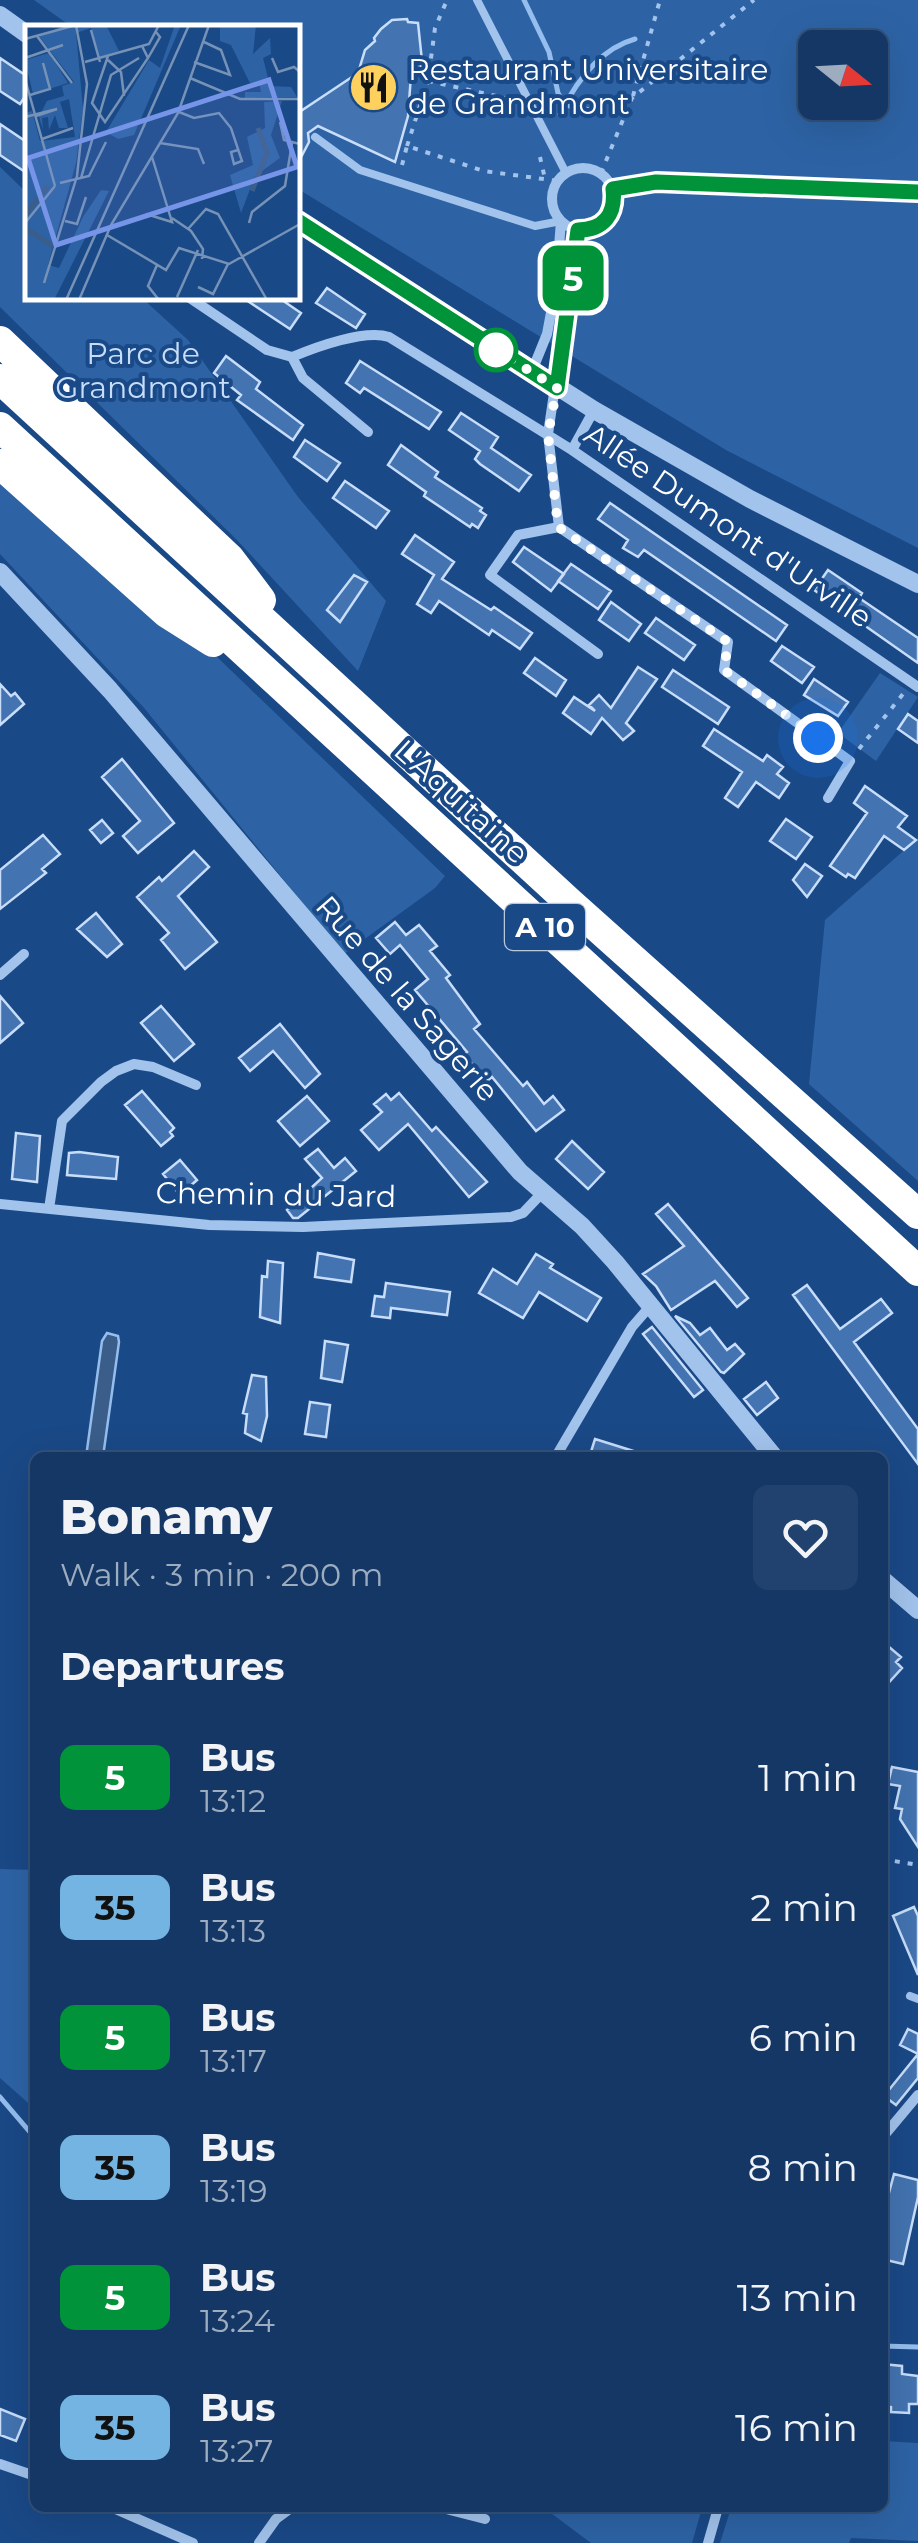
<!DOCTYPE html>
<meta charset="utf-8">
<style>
body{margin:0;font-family:Montserrat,sans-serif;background:#21426e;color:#f1f3f6;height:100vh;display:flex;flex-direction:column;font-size:38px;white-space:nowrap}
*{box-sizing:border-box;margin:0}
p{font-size:32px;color:#9dacbf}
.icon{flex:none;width:55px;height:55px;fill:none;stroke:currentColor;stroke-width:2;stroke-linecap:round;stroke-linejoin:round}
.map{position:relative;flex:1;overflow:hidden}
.side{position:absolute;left:30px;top:1452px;width:858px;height:1060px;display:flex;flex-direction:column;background:#143765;border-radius:15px;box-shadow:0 10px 40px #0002,0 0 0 2px #335179}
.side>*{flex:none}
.badge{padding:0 20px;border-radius:15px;font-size:35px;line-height:65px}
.needle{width:65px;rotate:108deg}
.controls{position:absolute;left:798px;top:30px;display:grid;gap:20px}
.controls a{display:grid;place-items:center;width:90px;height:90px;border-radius:15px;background:#143765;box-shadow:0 10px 40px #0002,0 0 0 2px #335179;font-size:50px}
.you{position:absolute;width:50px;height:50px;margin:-25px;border:8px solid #fff;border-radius:50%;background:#1a73e8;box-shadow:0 0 0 15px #1a73e833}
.map>.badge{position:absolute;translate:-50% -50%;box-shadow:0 0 0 5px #fff}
h2{padding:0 30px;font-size:38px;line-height:90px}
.round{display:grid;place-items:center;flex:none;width:105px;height:105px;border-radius:15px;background:#21426e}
.head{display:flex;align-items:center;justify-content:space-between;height:170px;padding:0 30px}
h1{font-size:48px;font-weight:800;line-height:75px}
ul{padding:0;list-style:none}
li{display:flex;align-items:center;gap:30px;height:130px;padding:0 30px}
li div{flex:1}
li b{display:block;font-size:38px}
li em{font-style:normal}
li .badge{min-width:110px;font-weight:700;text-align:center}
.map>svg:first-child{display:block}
.green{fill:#2d63a5;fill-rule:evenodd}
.water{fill:#3a5d8a;stroke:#95beee;stroke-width:2.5}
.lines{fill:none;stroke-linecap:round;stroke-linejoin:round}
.stream{stroke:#95beee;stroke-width:5}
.building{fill:#4373b0;stroke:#c7ddf9;stroke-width:2.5}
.path{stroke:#a2c3ec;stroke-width:4;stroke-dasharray:5 8;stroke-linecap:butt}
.service{stroke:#a2c3ec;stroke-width:8}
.minor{stroke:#a2c3ec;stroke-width:10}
.tertiary{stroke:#a2c3ec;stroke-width:18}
.motorway{stroke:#fff;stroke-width:30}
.line-casing{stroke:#fff;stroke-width:22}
.line{stroke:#00933a;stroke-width:15}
.walk{stroke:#fff;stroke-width:10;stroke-dasharray:0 18}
.stop-dot{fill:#fff;stroke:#00933a;stroke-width:5}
.labels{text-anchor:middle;stroke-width:8;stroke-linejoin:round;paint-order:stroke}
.shield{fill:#1a4987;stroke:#bac8db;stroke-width:2.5}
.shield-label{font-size:28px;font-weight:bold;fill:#fff}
.poi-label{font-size:30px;fill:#fff;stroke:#1a4987;text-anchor:start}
.park-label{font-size:30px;fill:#c7ddf9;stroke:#1a4987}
.street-label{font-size:30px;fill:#fff;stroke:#1a4987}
.inset-river{fill:none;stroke:#3a5d8a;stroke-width:5}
.inset-road{fill:none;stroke:#7692b7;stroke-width:2.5}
.view{fill:#7795e8;fill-opacity:0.15;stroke:#7795e8;stroke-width:5}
.inset-edge{fill:none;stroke:#fff;stroke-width:5}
</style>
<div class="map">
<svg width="918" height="2543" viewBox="0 0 918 2543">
<rect width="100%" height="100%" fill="#1a4987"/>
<!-- green -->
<path class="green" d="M34,0H918V548L726,450L298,189V28L72,27ZM815,48H870V102H815Z
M0,167L27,193L28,298H142L188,340L298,497L386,601L358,671L237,540L0,307Z
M0,469L189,630L445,876L435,888L344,954L145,709L0,554Z
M880,673L918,697L876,761L838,733Z
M918,838V1181L809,1084L825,920Z
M0,1869L35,1870V2109L0,2078Z
M883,2441L918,2443V2541L851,2538L849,2543H720L731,2508H882Z
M544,2508H702L692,2543H591Z"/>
<!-- water -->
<path class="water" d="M107,1333L118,1336L119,1342L103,1457H86L102,1341Z"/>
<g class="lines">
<!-- stream -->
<path class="stream" d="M524,0L549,52L558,93L565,105L590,110
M560,114C576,82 599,49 635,39
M0,2097L35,2138
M882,2346L918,2347"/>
</g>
<!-- building -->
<path class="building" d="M407,19L408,22L418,23L422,61L419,75H411L408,116L395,162L318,126L308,133L309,142L298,163V113L358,73L365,50L375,41L374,38L381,29L392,20Z
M0,58L28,77V92L20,104L0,91Z
M0,124L28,143V174L0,155Z
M327,288L365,314L356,328L316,303Z
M243,298H279L301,313L290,329Z
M226,356L260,382L256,389L303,425L293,440L237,400L241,395L214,373Z
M360,361L441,412L429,429L364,388L360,393L346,383Z
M461,413L498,437L491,448L531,475L519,491L480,464L475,459L480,451L449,430Z
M305,440L340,463L327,481L294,457Z
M401,445L438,472L435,477L482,508L480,511L486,515L478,528L472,524L470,527L424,496L426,492L388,465Z
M345,481L389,511L376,528L333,498Z
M610,503L787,625L776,641L644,550L638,557L623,548L628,540L598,519Z
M415,535L454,562L442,579L491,610L494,607L532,633L520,649L492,630L489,635L439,601L431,613L417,604L434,575L402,554Z
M524,547L564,574L551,591L513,562Z
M571,564L611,591L598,609L558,581Z
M828,570L862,593L859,598L918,638V663L814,590Z
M354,575L367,582L340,622L327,610Z
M611,602L641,624L629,641L599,620Z
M656,618L695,645L684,660L645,633Z
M782,646L814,667L802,683L771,661Z
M535,658L566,680L556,696L524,673Z
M638,667L657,679L626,723L634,731L623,740L602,718L591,734L563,713L574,697L595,711L589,705L599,695L611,708Z
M673,670L729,707L718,724L662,687Z
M814,679L848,702L838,716L804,695Z
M0,684L11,696L15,693L24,704L0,725Z
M908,714L918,721V743L898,729Z
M714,729L763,761L767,755L783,767L777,774L789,783L779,798L756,782L738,807L725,798L742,772L703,746Z
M122,759L174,823L138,853L123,836L140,821L102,777Z
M865,786L907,816L898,827L916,840L904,850L884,836L855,878L848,874L846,877L830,866L867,813L854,803Z
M786,819L812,837L796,859L770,841Z
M102,820L113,833L101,843L90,830Z
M43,835L60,854L42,869L46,873L0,909V870Z
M194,851L209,867L178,896L217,942L185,969L161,940L169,933L137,897L159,877L162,881Z
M805,864L822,876L807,897L793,880Z
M96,913L122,944L107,957L77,929Z
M395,922L406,935L419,925L437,946L430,951L450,975L446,978L480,1024L474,1029L523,1086L527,1082L544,1104L553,1096L564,1110L536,1131L492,1077L487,1081L464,1055L467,1052L415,990L428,979L400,945L390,954L376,938Z
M0,996L23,1023L0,1043Z
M161,1006L194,1044L174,1061L141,1023Z
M280,1024L320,1074L305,1088L273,1051L250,1071L239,1058Z
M142,1091L174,1128L170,1132L173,1136L161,1146L125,1105Z
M399,1093L432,1131L436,1127L487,1182L469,1197L408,1124L379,1150L361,1130L382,1112L374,1104L386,1094L391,1100Z
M307,1096L329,1121L300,1146L278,1121Z
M16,1133L40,1136L37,1182L12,1179Z
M572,1141L604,1172L588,1189L556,1159Z
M318,1149L334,1168L345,1158L356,1171L298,1218H293L287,1210L322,1178L305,1159Z
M79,1152L118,1157L116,1179L67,1175L69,1153Z
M180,1160L197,1180L180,1195L163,1174Z
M668,1204L748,1298L737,1307L715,1281L671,1310L656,1286L643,1274L684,1246L656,1214Z
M318,1253L354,1260L351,1282L315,1277Z
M536,1254L553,1264L550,1268L601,1298L587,1321L539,1292L523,1318L479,1293L493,1269L517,1284Z
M268,1261L283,1263L280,1323L260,1317L262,1276L267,1277Z
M386,1283L450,1292L447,1315L391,1308L390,1318L372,1316L375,1296L384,1297Z
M807,1285L840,1329L881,1299L892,1313L854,1342L918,1429V1464L793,1295Z
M675,1316L690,1323L700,1335L710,1328L727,1350L735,1344L744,1354L724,1373L721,1372Z
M652,1327L703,1390L694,1397L643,1334Z
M325,1341L348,1345L342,1382L321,1378Z
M252,1375L266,1377L267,1416L261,1441L245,1433L247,1414L243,1413Z
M766,1382L778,1398L757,1415L744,1399Z
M310,1402L330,1405L326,1437L305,1434Z
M595,1439L643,1454V1458H589Z
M882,1641L901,1657L896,1662L902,1668L882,1690Z
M892,1767L918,1772V1847L900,1819L902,1809L895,1808L900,1786L888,1784Z
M914,1907L918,1916V1975L893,1916Z
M908,2029L918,2034V2078L896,2105L884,2096L918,2054L900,2045Z
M894,2174L918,2180V2197L903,2264L882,2259V2219Z
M882,2364L902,2366V2374L918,2376V2404H909V2413L891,2412V2407L882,2406Z
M0,2409L25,2419L16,2441L0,2435Z"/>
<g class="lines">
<!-- path -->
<path class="path" d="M428,81L515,100
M633,96L660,0
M407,146L428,81L435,28L447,0
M540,157L545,179
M402,165L407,146L484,171L558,181
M601,173L632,98L754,0
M859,749L903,694
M882,1859L918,1865"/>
<!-- service -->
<path class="service" d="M477,0L566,173
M315,137L360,170L535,226L561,221
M910,1996L918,1999"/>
<!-- minor -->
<path class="minor" d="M552 199a31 31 0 1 1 62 0a31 31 0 1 1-62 0Z
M613,189L656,182L918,192
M578,230L548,434L559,527L728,642L724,670L850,761L828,798
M190,298L267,350L292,357L303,378L368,432
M292,357C316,347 365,329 389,337L572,450L918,687
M532,371L547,334L556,286L561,221
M572,450L594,410
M559,527L518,535L490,575L598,654
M0,975L24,954
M0,1204L209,1225L303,1227L511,1217L523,1213L542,1193
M49,1209L62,1121L101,1082L116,1071L134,1064L153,1067L196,1085
M555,1458L632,1327L652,1304
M882,2138L918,2095
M0,2464L35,2476
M113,2508L193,2543
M442,2508L485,2519
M259,2543L276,2519L291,2508
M708,2543L718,2508"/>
<!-- tertiary -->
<path class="tertiary" d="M0,15L28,35
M298,221L594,410L750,499L918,584
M0,572L110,690L520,1172L582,1226L615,1262L775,1458
M882,1579L918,1610"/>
<!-- motorway -->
<path class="motorway" d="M0,341L230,559L261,600
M0,379L569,902L918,1214
M0,427L918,1271
M0,464L167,613L213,642"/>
</g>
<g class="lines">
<defs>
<path id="line" d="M298,221L557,388L578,230C604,230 616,214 613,189L656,182L918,192"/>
</defs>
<!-- line casing -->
<use href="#line" class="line-casing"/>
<!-- line -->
<use href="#line" class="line"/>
<!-- walk -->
<path class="walk" d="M496,350L557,388L548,434L558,527L728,642L724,670L818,738"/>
</g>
<!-- icons -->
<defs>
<symbol id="restaurant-disc" viewBox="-11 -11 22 22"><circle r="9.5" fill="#fed15e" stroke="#1a4987"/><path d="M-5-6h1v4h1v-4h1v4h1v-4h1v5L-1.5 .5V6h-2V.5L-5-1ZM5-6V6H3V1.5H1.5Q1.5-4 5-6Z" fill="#111"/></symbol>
</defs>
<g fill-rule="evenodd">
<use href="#restaurant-disc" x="346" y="60" width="55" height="55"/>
</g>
<!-- markers -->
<circle class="stop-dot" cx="496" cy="350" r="20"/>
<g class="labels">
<!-- shield labels -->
<rect class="shield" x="505" y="904" width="80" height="46" rx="8"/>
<g class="shield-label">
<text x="545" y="937">A 10</text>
</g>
<!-- poi labels -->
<g class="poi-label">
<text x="408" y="80">Restaurant Universitaire<tspan x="408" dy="34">de Grandmont</tspan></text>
</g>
<!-- park labels -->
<g class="park-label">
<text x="143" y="364">Parc de<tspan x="143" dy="34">Grandmont</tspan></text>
</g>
<!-- street labels -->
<g class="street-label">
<text transform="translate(728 526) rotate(34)" y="10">Allée Dumont d'Urville</text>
<text transform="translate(461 802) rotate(42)" y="10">L'Aquitaine</text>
<text transform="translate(407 999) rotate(49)" y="10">Rue de la Sagerie</text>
<text transform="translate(276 1195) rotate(1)" y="10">Chemin du Jard</text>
</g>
</g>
<!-- overview -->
<g transform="translate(25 25)">
<rect width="275" height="275" fill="#1a4987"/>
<path d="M41,0H81L94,26L75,32L66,3L51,8L58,84L51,138L23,240L34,243L58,192L76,165L84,166L29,275H0V88L7,86L15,116L50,112L44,74L35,77L43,103H34L30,90L24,105L23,92L17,93L18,105L14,92L22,76L39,71L37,61L49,57L14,11ZM150,0H156L109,110L93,114L81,107L124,35L135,43ZM195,0H231L228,29L245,13L246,29L238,33L245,61L266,62L272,72L220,73V67H236L234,57L225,58L206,20L195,16ZM24,28L43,58L8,69L0,35ZM257,76L246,110L255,133L230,151L216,188L205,150L228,140L222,112L240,103L239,77Z" fill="#2d63a5"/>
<path class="inset-river" d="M227,166L242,128L233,103M0,190L23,161M0,203L28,221"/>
<path class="inset-road" d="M66,5L75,37M12,11L47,58M0,14L51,0L62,59L52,151L19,258M83,31L67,78L80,97L123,33L117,21M0,33L38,20M123,33L135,12L131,7M247,33L253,47L269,42L275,47M83,35L96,47L99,71M60,37L124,19L134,0M169,37L205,50L196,25L179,17M165,53L215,74H275M0,54L30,161M5,70L25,64L18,38M154,87L169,93L194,88L206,103L217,136L209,139L206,127L213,125M0,92L32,84L11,91M255,97L259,115L275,119M17,114L48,103M135,118L173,124L179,139M56,153L86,50L114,33M35,158L64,151L81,117M121,189L147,197L127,132M147,193L166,206L178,224L177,234M40,196L52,199L61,172M0,198L30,161M224,198L227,187L260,161L267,118M163,204L181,184L193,189L242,275M82,210L141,245L154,223L204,239L275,199M132,240L123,261L134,275M173,262L188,269L203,239M152,272L173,225M41,275L164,0M54,275L86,200L153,88L184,0"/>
<path class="view" d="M244,55L272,142L31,220L3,133Z"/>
<rect width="275" height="275" class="inset-edge"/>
</g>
</svg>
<div class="controls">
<a><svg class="needle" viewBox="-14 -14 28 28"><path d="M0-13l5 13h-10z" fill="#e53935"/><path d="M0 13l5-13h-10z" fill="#9dacbf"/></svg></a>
</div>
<div class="you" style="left:818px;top:738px"></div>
<b class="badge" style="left:573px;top:278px;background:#00933a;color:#fff">5</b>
<section class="side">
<div class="head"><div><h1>Bonamy</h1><p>Walk · 3 min · 200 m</p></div><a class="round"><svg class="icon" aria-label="heart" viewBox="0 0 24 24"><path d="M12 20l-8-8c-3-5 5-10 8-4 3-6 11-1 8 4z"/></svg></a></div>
<h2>Departures</h2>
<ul>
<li><span class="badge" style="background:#00933a;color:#fff">5</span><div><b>Bus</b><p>13:12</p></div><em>1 min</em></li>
<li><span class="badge" style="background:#73b4e2;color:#111">35</span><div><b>Bus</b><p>13:13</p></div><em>2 min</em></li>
<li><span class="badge" style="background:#00933a;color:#fff">5</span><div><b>Bus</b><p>13:17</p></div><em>6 min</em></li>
<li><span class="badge" style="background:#73b4e2;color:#111">35</span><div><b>Bus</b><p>13:19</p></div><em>8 min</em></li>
<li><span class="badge" style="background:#00933a;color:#fff">5</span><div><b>Bus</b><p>13:24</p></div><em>13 min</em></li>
<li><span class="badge" style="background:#73b4e2;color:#111">35</span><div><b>Bus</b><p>13:27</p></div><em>16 min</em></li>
</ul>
</section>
</div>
